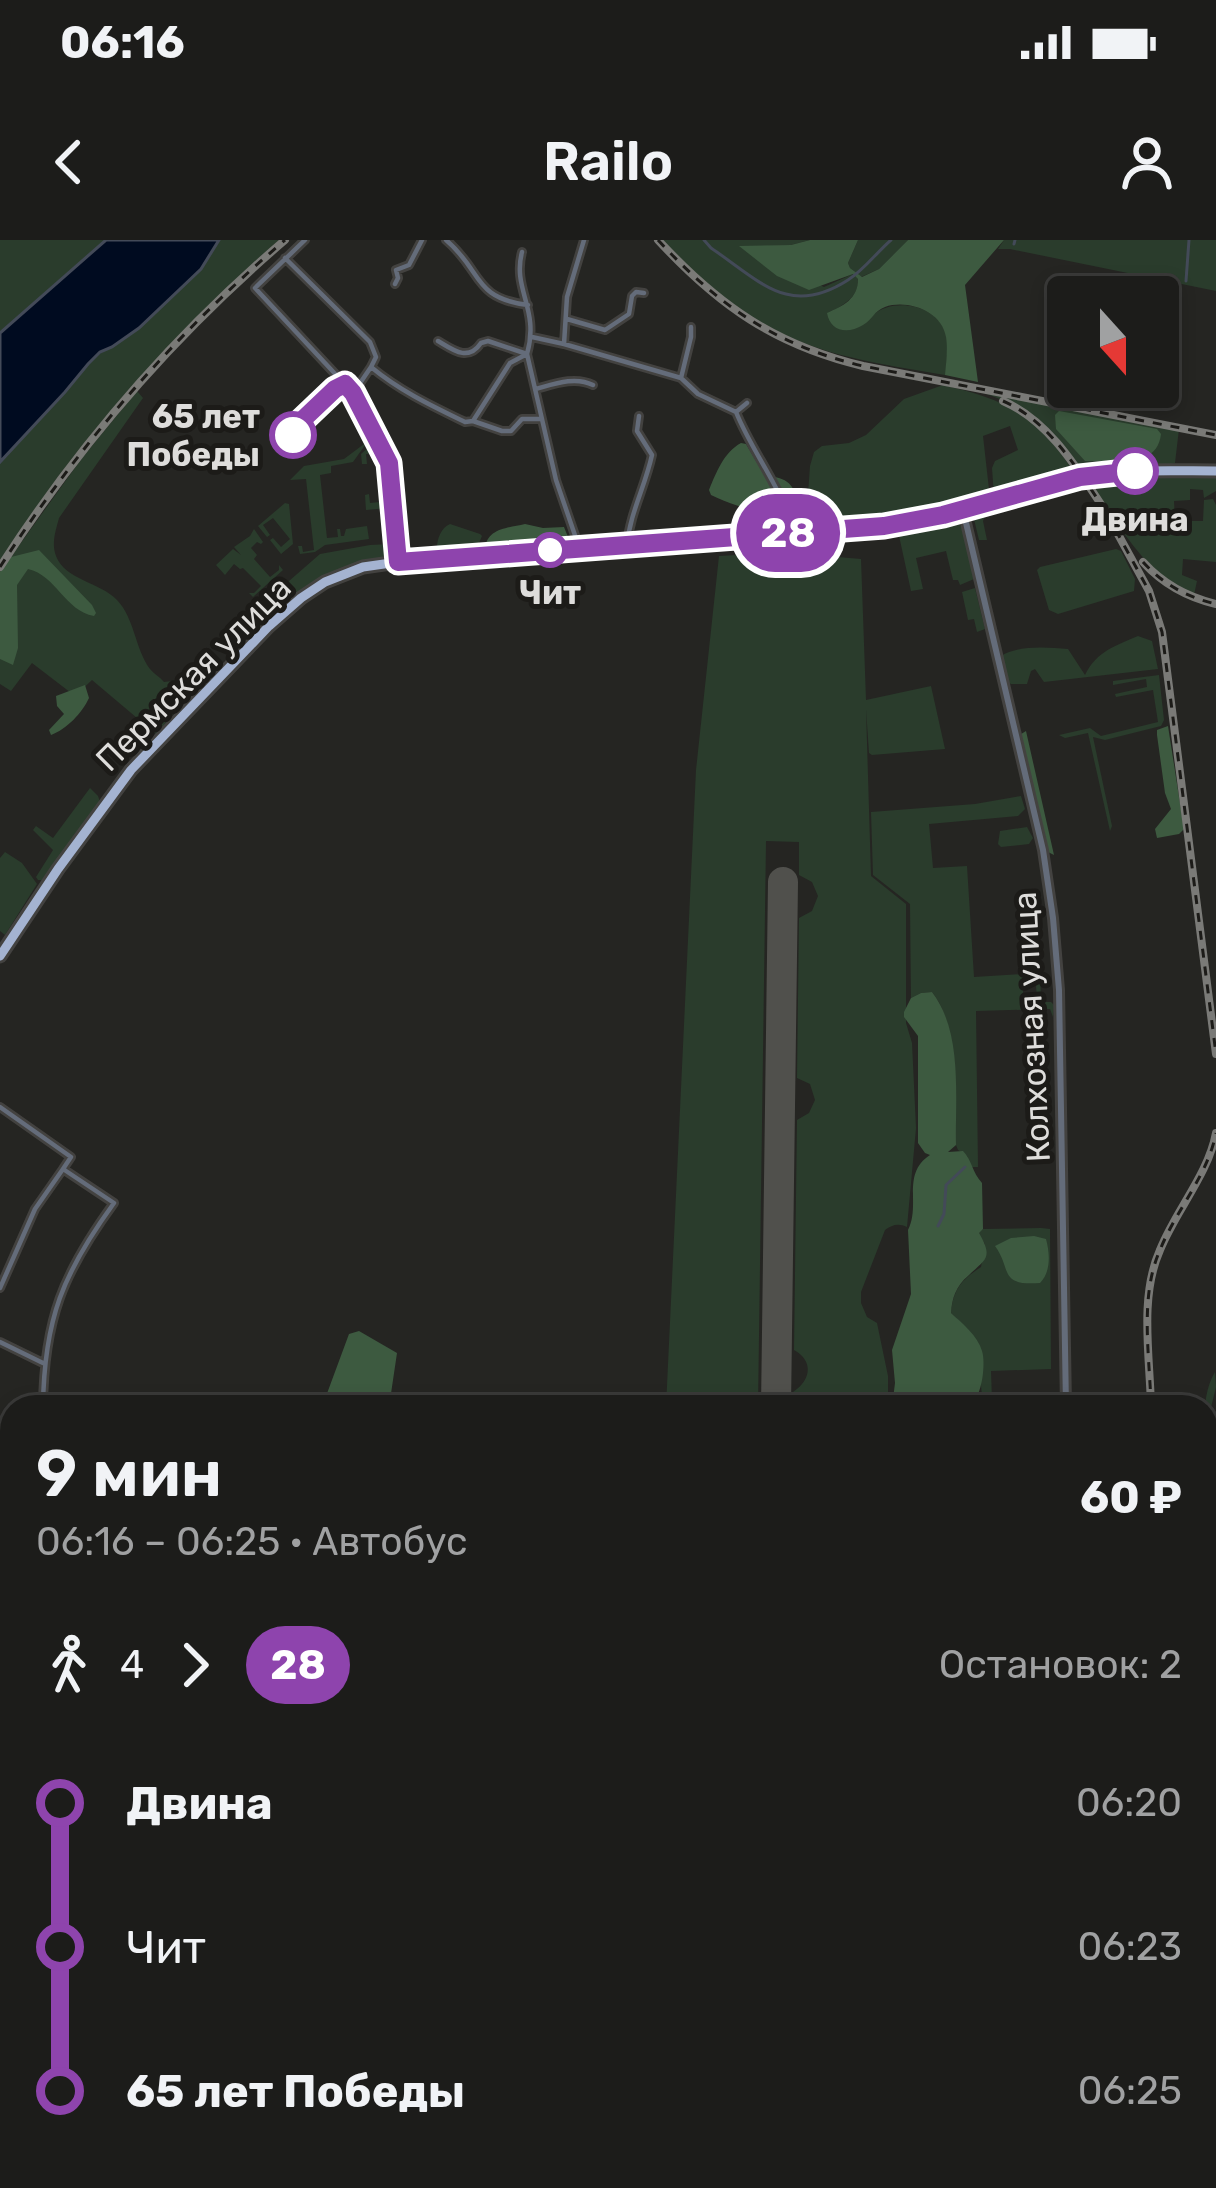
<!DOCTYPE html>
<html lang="ru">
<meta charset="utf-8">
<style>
body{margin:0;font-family:Rubik,sans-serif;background:#292927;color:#f1f3f6;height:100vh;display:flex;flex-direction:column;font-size:45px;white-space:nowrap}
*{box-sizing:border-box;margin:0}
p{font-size:39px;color:#a0a1a2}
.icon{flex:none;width:66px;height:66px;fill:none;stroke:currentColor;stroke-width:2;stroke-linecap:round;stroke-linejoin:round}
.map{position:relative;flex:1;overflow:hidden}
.panel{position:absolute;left:0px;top:1155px;width:1218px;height:795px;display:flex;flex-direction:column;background:#1c1c1a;border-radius:36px 36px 0 0;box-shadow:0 6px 18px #0003,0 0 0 3px #3a3a39}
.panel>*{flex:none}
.badge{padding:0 24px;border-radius:39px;font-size:42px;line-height:78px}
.needle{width:78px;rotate:159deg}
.fabs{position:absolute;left:1047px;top:36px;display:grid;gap:24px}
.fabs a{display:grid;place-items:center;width:132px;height:132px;border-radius:12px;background:#1c1c1a;box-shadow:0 6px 18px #0003,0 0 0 3px #3a3a39;font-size:60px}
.map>.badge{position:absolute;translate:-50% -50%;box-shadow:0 0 0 6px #fff}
.legs{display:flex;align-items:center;gap:18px;height:132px;padding:0 36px;font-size:39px}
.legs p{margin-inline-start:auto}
.headline{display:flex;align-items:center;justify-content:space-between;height:204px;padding:0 36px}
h1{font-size:66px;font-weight:600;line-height:90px}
ul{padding:0 36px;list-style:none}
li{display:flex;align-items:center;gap:42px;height:144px;font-size:45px}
li i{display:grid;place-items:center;width:18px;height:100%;margin:0 15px;background:currentColor}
li i::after{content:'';width:30px;height:30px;margin:-15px;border:9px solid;border-radius:50%;background:#1c1c1a}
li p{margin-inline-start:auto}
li:first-child i{background:linear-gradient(#0000 50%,currentColor 0)}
li:last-child i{background:linear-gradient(currentColor 50%,#0000 0)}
.status{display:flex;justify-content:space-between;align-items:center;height:84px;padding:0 60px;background:#1c1c1a;direction:ltr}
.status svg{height:33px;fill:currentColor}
header{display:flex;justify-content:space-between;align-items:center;height:156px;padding:0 36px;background:#1c1c1a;font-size:54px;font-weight:600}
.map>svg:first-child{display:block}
.green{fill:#2a3c2c}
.forest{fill:#3d5a40}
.water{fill:#000b20;stroke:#434a58;stroke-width:3}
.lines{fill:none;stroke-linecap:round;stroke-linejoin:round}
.stream{stroke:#434a58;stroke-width:3}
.runway{stroke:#50504c;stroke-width:30}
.minor-casing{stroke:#434240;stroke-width:10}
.tertiary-casing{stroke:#434240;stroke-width:12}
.primary-casing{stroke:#434240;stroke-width:15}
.minor{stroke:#646c7a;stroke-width:4.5}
.tertiary{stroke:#646c7a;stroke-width:6}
.primary{stroke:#a4b3d1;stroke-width:9}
.rail-casing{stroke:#7a7a77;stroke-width:8}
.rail{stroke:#1c1b18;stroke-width:3;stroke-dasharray:9;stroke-linecap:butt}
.line-1-casing{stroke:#fff;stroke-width:27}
.line-1{stroke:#8e44ad;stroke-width:18}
.stop-1-dot{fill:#fff;stroke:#8e44ad;stroke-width:6}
.labels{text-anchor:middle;stroke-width:10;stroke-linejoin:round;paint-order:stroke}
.stop-label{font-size:33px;font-weight:bold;fill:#dedddb;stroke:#1c1b18}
.street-label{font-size:33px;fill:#dedddb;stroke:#1c1b18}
</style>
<div class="status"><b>06:16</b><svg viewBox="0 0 49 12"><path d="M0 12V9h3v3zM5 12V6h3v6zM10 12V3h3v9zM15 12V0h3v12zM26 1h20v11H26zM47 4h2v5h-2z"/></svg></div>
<header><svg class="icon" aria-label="back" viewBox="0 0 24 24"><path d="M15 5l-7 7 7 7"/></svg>Railo<svg class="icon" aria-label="person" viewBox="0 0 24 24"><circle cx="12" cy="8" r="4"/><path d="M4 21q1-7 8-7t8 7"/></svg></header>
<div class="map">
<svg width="1216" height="1948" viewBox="0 0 1216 1948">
<rect width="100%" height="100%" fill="#252522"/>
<!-- green -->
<path class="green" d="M0,0H106L0,93Z
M219,0H279C172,95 75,201 0,323V222C21,200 42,178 62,155C78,138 89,117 112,107L201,29Z
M661,0H810L791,5L741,7L824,47L853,34L858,39C858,55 850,60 838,68L873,75C893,57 937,64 946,94C949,105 946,121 946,133L945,135C873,123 800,113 739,69C710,49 686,24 661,0Z
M858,0H908L879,29L861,37L850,28L848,23Z
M1004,0H1216V51L1010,9H998Z
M943,145C1011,161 1037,176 1076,235L994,256L992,228L995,221L1018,210L1010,186L983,196L990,258L933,273L887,280L797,287L795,278L807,269L810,226L814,212L822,206L849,203L866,195L904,159Z
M967,147L1179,189L1175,223C1160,228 1149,223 1134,223C1116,223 1129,224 1113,229C1103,232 1091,232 1081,233C1070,221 1061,207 1051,195C1028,168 999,158 967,147Z
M137,151L143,158L59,278C56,290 51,303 56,316C65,340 100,342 117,360C135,379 135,409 150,429C154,434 160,437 164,442C181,441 199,431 213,421L218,423L156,494L92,440L75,456L32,423L11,451L0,444V332L82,218Z
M364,182C386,210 394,245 390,281L385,282L382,270L388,268L366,270L365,255L369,254L370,263L380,262L376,214H366L367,224H362L361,214L370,206L372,198Z
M368,201L353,222L331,226V233L320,235L327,298L338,297L337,289H340L341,296H344L346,289L367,286L369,299L325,305L315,312L300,314L298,306H302L303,312L314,310L306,239L290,240L304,226L344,219Z
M1137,234L1140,237H1150L1153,234H1216V251L1204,258L1203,250L1190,249V260L1174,261L1175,281H1203L1204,260L1213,259L1216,265V322L1183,319L1182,335L1197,341L1194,355C1145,335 1120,286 1091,245L1092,239Z
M1079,242H1082L1084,249L985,276L983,281L987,300H979L973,275L977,270Z
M285,263L289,264L293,304L281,314L270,300L273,298L281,307L290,299L273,278L263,285L270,295L267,297L258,286Z
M957,280L963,290L974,339L960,345L958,340H953L946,311L916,318L923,349L911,351L898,291Z
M450,284L480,294L482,296L476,310L445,315L437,312C436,302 440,288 450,284Z
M254,289L263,302L261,304L257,302L251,308L257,315L254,319L270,337L279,330V325L283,330L253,357L249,353H254L261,346L243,328L240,329L234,324L225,335L216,325L233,309L241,315L234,307L250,296Z
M370,305L391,304L394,311L388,319C314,328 286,365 234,412L227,411L219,402L320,314Z
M1116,309L1121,311L1135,339L1134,351L1058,374L1049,370L1037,330L1040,327Z
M806,311L826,316L861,319L866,460L931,446L945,509L872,515L869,513L866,469L871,636L906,664V783L912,803L916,888L907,987C898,983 892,985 885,990L861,1052V1063L867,1077L877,1083L888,1136V1167H793V1152C811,1140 814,1121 794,1110L797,880L809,873L815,860L810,844L797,838L799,678L812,671L818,656L812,642L799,635V602L766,601L758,1167H666L696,530L719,316Z
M975,348L985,389L977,392L974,379L968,380L962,352Z
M1138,396L1152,401L1158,429L1044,442L1035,429L1031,431L1027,444H1011L1006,441L1001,416C1019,405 1046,407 1068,409L1085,435C1097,411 1115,406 1138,396Z
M1159,435L1164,480L1161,486L1105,500L1093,497L1112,586L1110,591L1088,493L1065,498L1059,495L1090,488L1101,496L1158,482L1153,450L1116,457L1115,454L1147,447L1146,439L1113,445V441Z
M90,548L98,556L100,562L43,640H38L36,637L53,610L33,590L36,586L53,598Z
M1021,556L1025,569L1018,576L929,584L933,628L967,626L974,737L1040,733L1041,759H1037L1036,746H1023V762H1051L1054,765L1053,777L1050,769L976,771L978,927H971L967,916L958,910L956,905C955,860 961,788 932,752L921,753L911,758L910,664L873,635L871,572L975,564Z
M1027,587L1033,598L1029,604L1001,607L998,604L1000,591Z
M5,612L22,623L37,644L5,695L0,691V618Z
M1041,988L1050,989L1051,1129L991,1131L992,1160H976C984,1148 981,1156 981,1142C981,1102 980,1102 951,1073C953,1050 961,1040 981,1027L985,1004L978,993L983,989Z
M1215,1132L1216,1147L1207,1184L1216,1194V1235L1206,1238C1206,1204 1198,1160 1215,1132Z
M1216,1635V1736L1213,1737L1206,1732V1636Z
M617,1938H750V1948H615Z
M781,1938H860L865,1948H781Z"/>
<!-- forest -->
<path class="forest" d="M810,0H858L848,23L850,28L862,37L879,29L908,0H1004L965,45L978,142L945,135C946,124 948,108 946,97C942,71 907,59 885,67C874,71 873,79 863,85C847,95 830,91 827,73C843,66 858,59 858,39L853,34L809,50L777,36L739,6L791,5Z
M1059,171L1157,189L1161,194C1157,230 1113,220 1085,221L1056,189L1055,175Z
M741,203L746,204L765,236C782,236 796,243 796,261C767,278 739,268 711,255L709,250C716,233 724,212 741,203Z
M525,284L543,288L564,287L568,297L485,310C486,288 508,288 525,284Z
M39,310L92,365L96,373L94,376C65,371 56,335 28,329L17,345L18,408L13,425L0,419V332L11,317Z
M85,445L89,458C82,473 67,489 51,495L49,490L64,474L57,466L56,456Z
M1168,486L1184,589L1179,594L1157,598L1155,589L1171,569L1165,553L1157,495V490Z
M1026,491L1054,615L1046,611L1018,496Z
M932,752C963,792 955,857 956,905L948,912L963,911C972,920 972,932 982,943L983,989L979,993C994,1019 985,1019 968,1036C956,1046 952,1058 951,1073C962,1083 978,1096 982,1111C986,1123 982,1159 970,1164C948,1172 915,1167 892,1167L895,1143L892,1110L911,1054L908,990C921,965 901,934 930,915L925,913L918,903V796L904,777V772L911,758L921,753Z
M1034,996L1046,999C1050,1014 1051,1032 1040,1043C998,1046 1012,1029 995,1006L1011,998Z
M359,1091L397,1113L389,1167H322L349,1094Z
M1206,1501L1216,1519V1629L1206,1630Z
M350,1938H388L397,1943L425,1938H470L467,1948H338Z"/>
<!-- water -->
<path class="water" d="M106,0H219L201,29L139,88L112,107L100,112L88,124L65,152L0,222V93Z"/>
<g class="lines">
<!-- stream -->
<path class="stream" d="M704,0L711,8C760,41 789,78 848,40C864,30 877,12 891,0
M1014,4L1015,0
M1186,41L1189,0
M938,986L944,974L946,945L965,927"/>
<!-- runway -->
<path class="runway" d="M776,1167L783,642
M765,1948L766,1938"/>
<defs>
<path id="minor" d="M305,0L255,48L353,153L386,214L391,230L398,322
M446,0C483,31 472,58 528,65
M522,12C512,50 540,69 527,114L556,240L579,307
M285,18L370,102L376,117L371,127C400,151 432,166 465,182L473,181
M395,44L398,38L396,30L409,25L422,0
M567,79L605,90L629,74L632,56L636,52L644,53
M532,97L564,104L681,138L698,154L736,172L747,163
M438,101C453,110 468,122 481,103L488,101L527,114
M564,104L567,57L584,0
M527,114L510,123L473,181L502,191H511L522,179H540
M681,138L691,97V87
M536,149C554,144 575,136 593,145
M354,152L371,127
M736,172C752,212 782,248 793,290
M627,305C630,273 645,247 652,215L637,191L639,176
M0,867L71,917L63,929L114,963C63,1033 44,1079 43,1167
M0,1048L35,969L63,929
M0,1102L43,1123
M0,1279L12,1284
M0,1387H12
M0,1499L12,1487
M0,1572L12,1571
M0,1656L4,1700
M0,1700L12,1699
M0,1732H12
M0,1791L12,1807
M0,1827L12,1818
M216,1938L227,1948
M276,1938L284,1948
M252,1948L266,1938"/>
<path id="tertiary" d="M963,270L1043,610L1053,678L1059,750L1066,1167
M1206,1376H1216
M0,1864L12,1880
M56,1938L64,1948
M1079,1948V1938"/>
<path id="primary" d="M0,716L58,629L131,530L269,386L301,358L325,342L363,327L398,322L880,286C951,276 1017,248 1087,236C1129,229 1173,231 1216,231"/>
</defs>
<!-- minor casing -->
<use href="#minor" class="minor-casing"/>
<!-- tertiary casing -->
<use href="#tertiary" class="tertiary-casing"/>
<!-- primary casing -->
<use href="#primary" class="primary-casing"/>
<!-- minor -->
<use href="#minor" class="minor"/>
<!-- tertiary -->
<use href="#tertiary" class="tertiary"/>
<!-- primary -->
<use href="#primary" class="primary"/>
<defs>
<path id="rail" d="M658,0C719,66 775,105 863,126L1216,195
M1003,161C1056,184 1085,243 1117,288
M1107,274L1149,351L1162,392L1216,814
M1143,322C1163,344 1186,357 1216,364
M0,327C80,203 173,96 285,0
M1151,1167C1150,1117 1139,1057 1160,1010C1176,970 1208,935 1216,893"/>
</defs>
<!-- rail casing -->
<use href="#rail" class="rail-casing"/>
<!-- rail -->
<use href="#rail" class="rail"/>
</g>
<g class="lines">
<defs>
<path id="line-1" d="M293,195L294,188L335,149L345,144L353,153L389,223L398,322L884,286L943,275L1080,237L1135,231"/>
</defs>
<!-- line-1 casing -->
<use href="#line-1" class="line-1-casing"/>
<!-- line-1 -->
<use href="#line-1" class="line-1"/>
</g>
<!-- markers -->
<g class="stop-1-dot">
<circle cx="293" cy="195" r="21"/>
<circle cx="1135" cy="231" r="21"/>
<circle cx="550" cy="310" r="15"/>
</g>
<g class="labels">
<!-- stop labels -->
<g class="stop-label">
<text x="260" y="188" text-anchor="end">65 лет<tspan x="260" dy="38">Победы</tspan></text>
<text x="1135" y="291">Двина</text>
<text x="550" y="364">Чит</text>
</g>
<!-- street labels -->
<g class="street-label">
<text transform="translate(193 433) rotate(-45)" y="12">Пермская улица</text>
<text transform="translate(1031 787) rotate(-93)" y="12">Колхозная улица</text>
</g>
</g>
</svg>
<div class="fabs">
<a><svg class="needle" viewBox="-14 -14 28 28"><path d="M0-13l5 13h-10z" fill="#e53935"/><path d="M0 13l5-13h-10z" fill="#a0a1a2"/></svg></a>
</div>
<b class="badge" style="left:788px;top:293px;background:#8e44ad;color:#fff">28</b>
<section class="panel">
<div class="headline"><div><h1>9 мин</h1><p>06:16 – 06:25 · Автобус</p></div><b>60 ₽</b></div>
<div class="legs"><svg class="icon" aria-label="walk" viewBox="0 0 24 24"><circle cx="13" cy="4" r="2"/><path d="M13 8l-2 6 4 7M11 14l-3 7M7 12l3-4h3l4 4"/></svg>4<svg class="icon" aria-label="forward" viewBox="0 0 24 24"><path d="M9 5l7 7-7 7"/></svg><b class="badge" style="background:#8e44ad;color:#fff">28</b><p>Остановок: 2</p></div>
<ul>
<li><i style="color:#8e44ad"></i><b>Двина</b><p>06:20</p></li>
<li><i style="color:#8e44ad"></i><span>Чит</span><p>06:23</p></li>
<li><i style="color:#8e44ad"></i><b>65 лет Победы</b><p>06:25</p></li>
</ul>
</section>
</div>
